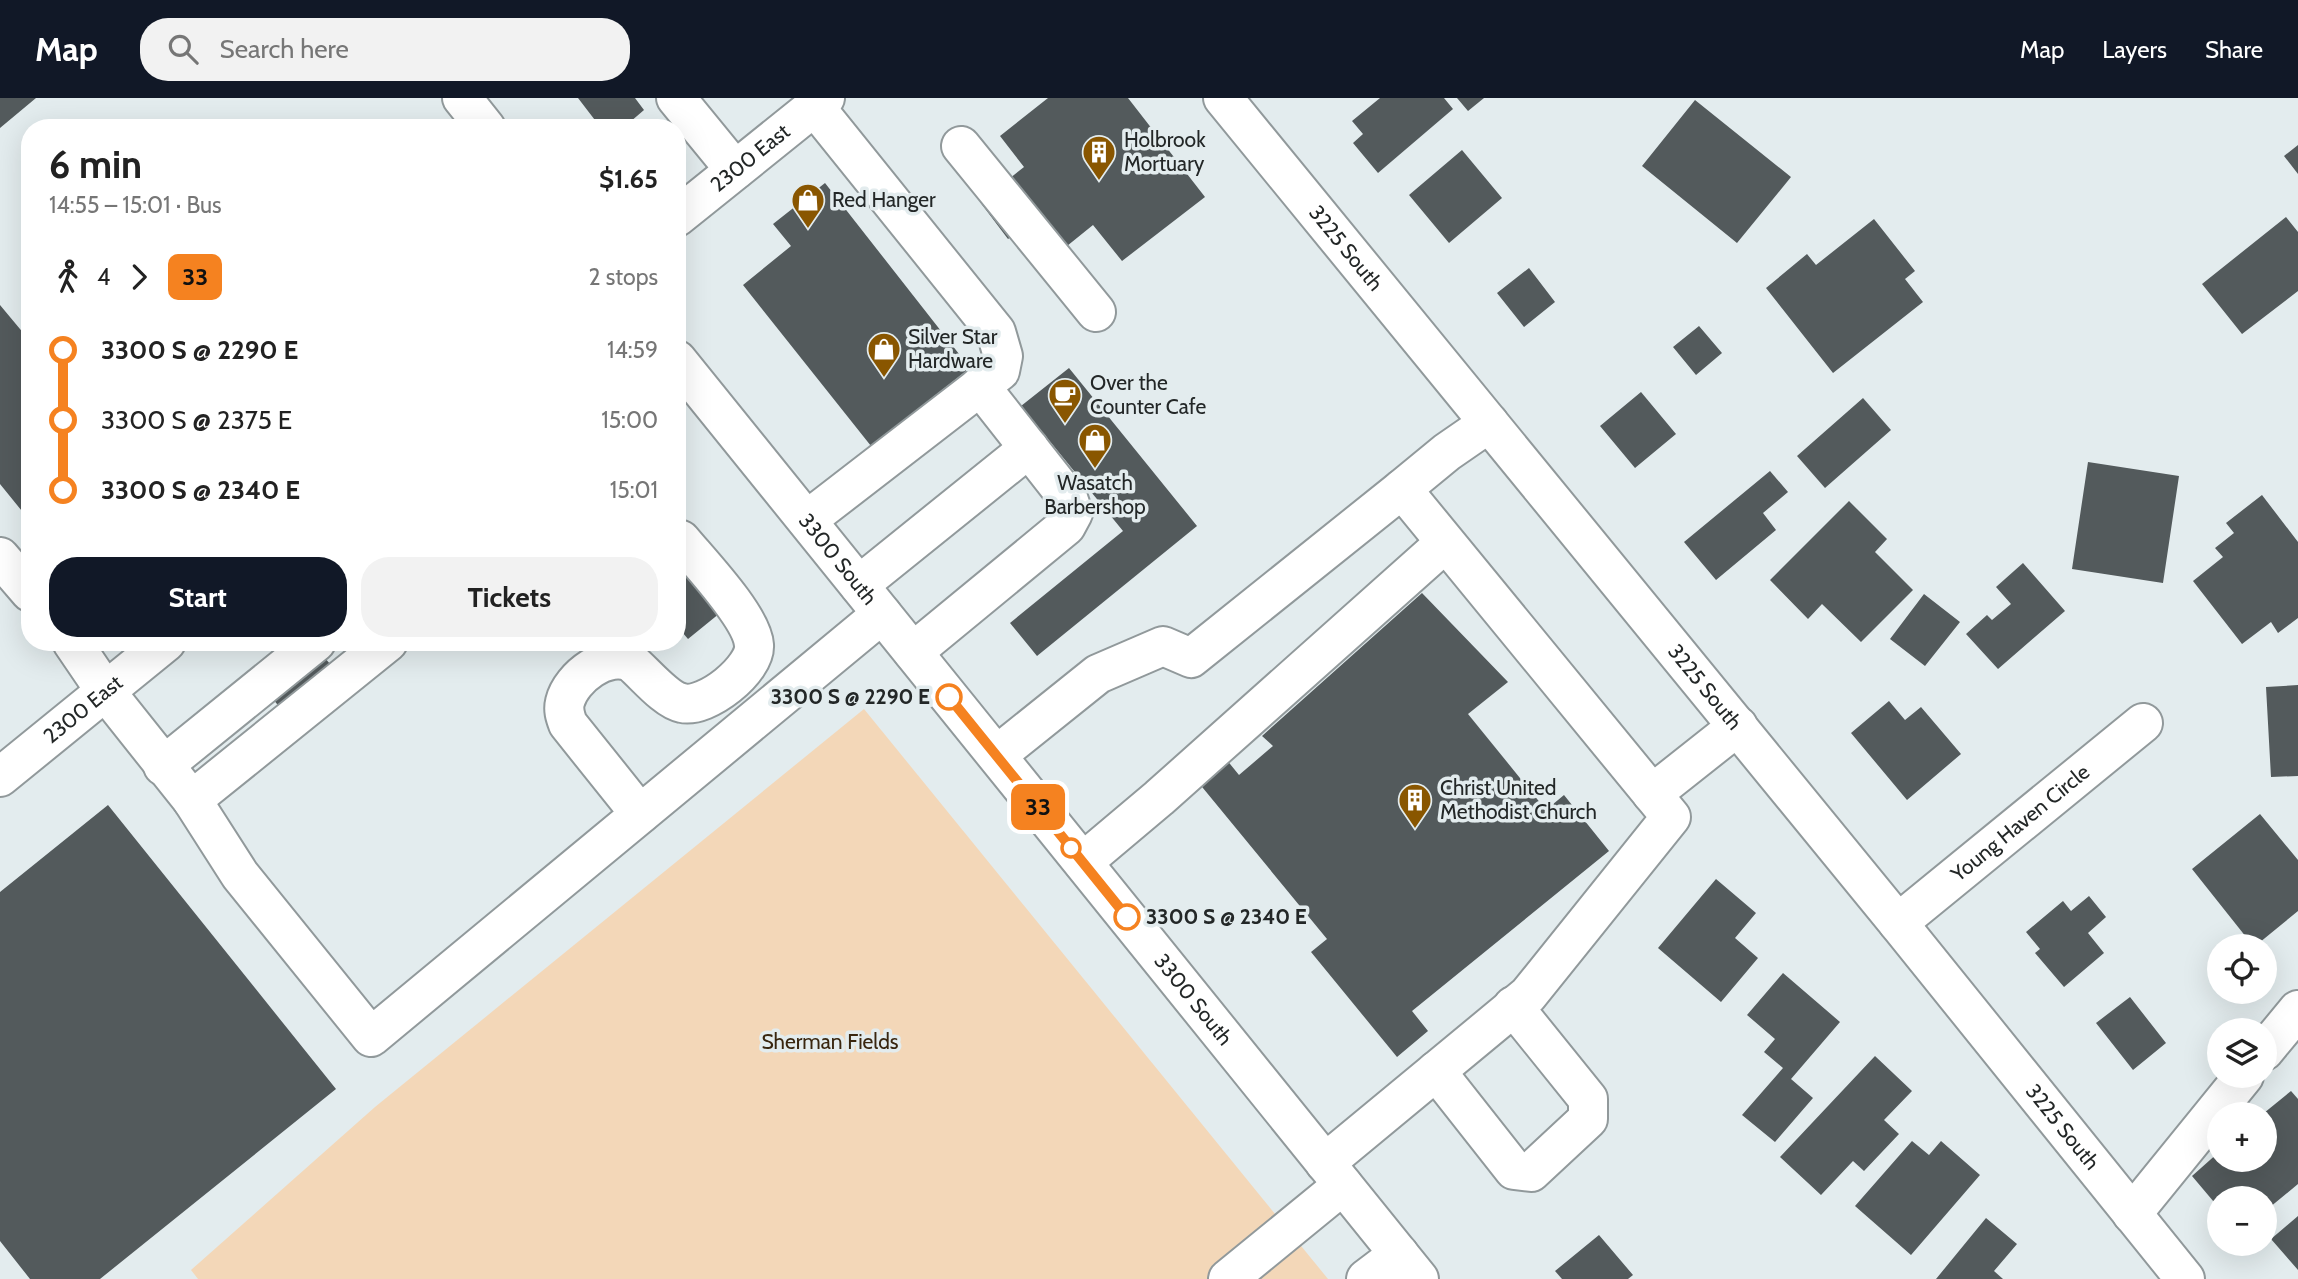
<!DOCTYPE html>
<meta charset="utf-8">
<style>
body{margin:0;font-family:Cabin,sans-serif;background:#f2f2f2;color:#222;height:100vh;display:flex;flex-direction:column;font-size:26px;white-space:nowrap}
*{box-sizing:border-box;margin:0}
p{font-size:23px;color:#767676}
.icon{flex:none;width:38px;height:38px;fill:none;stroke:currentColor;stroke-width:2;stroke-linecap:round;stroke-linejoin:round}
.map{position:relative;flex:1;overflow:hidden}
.panel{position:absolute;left:21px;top:21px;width:665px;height:532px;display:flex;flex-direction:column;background:#fff;border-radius:28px;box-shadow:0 7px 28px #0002}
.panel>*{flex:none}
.badge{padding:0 14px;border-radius:10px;font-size:24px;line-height:46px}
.controls{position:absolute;left:2207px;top:836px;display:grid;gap:14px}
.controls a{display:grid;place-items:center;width:70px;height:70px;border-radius:50%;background:#fff;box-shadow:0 7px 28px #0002;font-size:35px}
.map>.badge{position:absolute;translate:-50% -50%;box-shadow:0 0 0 4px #fff}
.legs{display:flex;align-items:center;gap:10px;height:77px;padding:0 28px;font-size:23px}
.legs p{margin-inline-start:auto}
.head{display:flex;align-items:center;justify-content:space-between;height:119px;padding:0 28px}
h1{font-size:38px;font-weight:700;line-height:52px}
.action{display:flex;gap:14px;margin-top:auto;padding:14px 28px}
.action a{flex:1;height:80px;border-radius:28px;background:#111827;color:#fff;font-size:28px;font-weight:700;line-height:80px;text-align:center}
.action a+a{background:#f2f2f2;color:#222}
ul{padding:0 28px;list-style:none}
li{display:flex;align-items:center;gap:24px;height:70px;font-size:26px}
li i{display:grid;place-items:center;width:10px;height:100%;margin:0 9px;background:currentColor}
li i::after{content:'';width:18px;height:18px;margin:-9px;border:5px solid;border-radius:50%;background:#fff}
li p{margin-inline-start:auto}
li:first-child i{background:linear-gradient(#0000 50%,currentColor 0)}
li:last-child i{background:linear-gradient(currentColor 50%,#0000 0)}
header{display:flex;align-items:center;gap:42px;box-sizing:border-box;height:98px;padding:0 35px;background:#111827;color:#fff}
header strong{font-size:33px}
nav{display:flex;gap:38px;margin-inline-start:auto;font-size:24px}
.search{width:490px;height:63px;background:#f2f2f2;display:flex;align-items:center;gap:18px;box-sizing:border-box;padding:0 24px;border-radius:28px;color:#767676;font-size:26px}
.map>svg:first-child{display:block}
.green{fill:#f3d7b8}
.building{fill:#535a5c}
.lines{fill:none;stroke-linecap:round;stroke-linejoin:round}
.minor-casing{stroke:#91999b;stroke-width:42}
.major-casing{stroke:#91999b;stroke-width:42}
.minor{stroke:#fff;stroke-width:38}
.major{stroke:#fff;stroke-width:38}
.line-1-casing{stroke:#fff;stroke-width:16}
.line-1{stroke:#f58220;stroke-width:10}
.stop-1-dot{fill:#fff;stroke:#f58220;stroke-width:3.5}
.labels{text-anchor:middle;stroke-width:7;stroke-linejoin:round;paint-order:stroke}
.poi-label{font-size:21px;fill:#232727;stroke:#e3ecee;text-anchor:start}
.street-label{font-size:21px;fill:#232727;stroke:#e3ecee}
.stop-label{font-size:21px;font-weight:bold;fill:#232727;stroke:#e3ecee;text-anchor:end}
.park-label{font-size:21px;fill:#39260f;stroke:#e3ecee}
</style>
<header>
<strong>Map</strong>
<div class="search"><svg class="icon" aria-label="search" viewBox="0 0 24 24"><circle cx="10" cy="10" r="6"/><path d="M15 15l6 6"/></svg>Search here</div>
<nav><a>Map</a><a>Layers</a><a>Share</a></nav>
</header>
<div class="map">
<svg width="2298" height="1181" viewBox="0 0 2298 1181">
<rect width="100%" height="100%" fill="#e3ecee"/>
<!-- green -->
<path class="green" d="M864,611L1328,1181H198L191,1172L375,1009Z"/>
<!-- building -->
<path class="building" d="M0,0H36L0,30Z
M578,0H635L644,12L623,30H601Z
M1048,0H1128L1205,99L1122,163L1093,127L1067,148L1041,116L1008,141L980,104L1024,69L1000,38Z
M1380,0H1444L1453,11L1378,75L1353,45L1363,36L1352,23Z
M1457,0H1484L1468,13Z
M1695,2L1791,79L1737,145L1642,68Z
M2298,47V76L2284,58Z
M1462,52L1502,100L1449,145L1409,97Z
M825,85L970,270L871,348L743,187L791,148L773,126Z
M2286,119L2298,134V193L2242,236L2202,186Z
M1874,121L1915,173L1905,181L1923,204L1833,275L1766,190L1807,156L1816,167Z
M1529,170L1555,204L1524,229L1497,195Z
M0,207L30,243V423L0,386Z
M1699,228L1722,255L1696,277L1673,249Z
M1069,270L1197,428L1037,558L1010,525L1123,433L1021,308Z
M1641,294L1676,336L1635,370L1600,328Z
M1863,300L1891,332L1825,390L1797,358Z
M2088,364L2179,378L2163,485L2072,471Z
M1770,373L1788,394L1763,415L1776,432L1716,482L1684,444Z
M2262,397L2298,444V520L2278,535L2271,524L2242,546L2193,483L2223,459L2215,450L2234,435L2226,425Z
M1849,403L1887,441L1875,454L1913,492L1861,544L1822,506L1808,521L1770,482Z
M2023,465L2065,513L1998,571L1966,536L1987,517L1992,522L2011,506L1996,489Z
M687,470L720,515L688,541L677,528V490L679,488L677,477Z
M1422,495L1508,584L1468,616L1546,712L1564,697L1609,753L1412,913L1428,933L1397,959L1311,854L1327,841L1198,684L1226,661L1239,677L1273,648L1262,638Z
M1924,496L1960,524L1925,568L1890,541Z
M320,554L335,572L287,618L267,594Z
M2298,587V678L2271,679L2266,589Z
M1889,603L1905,622L1921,609L1961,656L1907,702L1851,635Z
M108,707L336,991L100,1181H30L0,1143V794Z
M2260,716L2298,762V813L2254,849L2192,771Z
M1716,781L1756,815L1735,840L1758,860L1721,904L1658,850Z
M2089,798L2106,819L2088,835L2104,855L2064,889L2035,855L2040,851L2026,834L2063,803L2071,813Z
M1783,875L1840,924L1791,981L1813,1000L1775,1044L1742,1017L1783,970L1764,954L1775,941L1747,917Z
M2130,899L2166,945L2133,972L2096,925Z
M1875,958L1912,993L1884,1022L1899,1036L1864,1073L1853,1063L1821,1097L1780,1059Z
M2291,993L2298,1001V1086L2264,1114V1101H2219V1110L2192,1078L2219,1054V1062H2264V1015Z
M1912,1043L1929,1057L1941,1043L1980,1077L1911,1157L1855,1108Z
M2298,1118V1172L2271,1141Z
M1986,1120L2017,1146L1994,1173L2003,1181H1936Z
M1599,1137L1633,1177L1628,1181H1562L1555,1173Z"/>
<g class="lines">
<defs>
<g id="minor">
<path d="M676,0L735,72"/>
<path id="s1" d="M1223,0L1898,825L2185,1181"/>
<path d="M961,48L1096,214"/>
<path d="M807,422L1000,273L1003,258L996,234L815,9"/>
<path d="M0,459L30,494"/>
<path d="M859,487L1029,350"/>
<path d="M72,544L106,594L192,702L240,777L371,939L882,516"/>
<path d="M913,554L1066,428L1073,415L1068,400L980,288"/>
<path d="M997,657L1098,576L1163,548L1191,560L1402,391"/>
<path d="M163,668L316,544"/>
<path d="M1652,696L1738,628"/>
<path d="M192,702L388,544"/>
<path d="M640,716L568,626C565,618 563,612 565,604C571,579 608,552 632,565C645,576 666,602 682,605C706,611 756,571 754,547C752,519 700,465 681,442"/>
<path d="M1083,764L1159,700L1445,445"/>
<path id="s2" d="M1898,825L2143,625"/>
<path d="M2264,953L2298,912"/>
<path d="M1436,973L1514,1072L1531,1074L1588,1021V1001L1513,908"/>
<path d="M1325,1065L1528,897L1671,719L1402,391L1447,354L1489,325"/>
<path d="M2132,1116L2244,978"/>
<path d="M1228,1181L1343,1087"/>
<path d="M1366,1181L1399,1156"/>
</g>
<g id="major">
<path d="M462,0L486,30"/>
<path id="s3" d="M677,119L825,0"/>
<path id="s4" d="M677,262L1419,1181"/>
<path id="s5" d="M0,679L166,544"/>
</g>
</defs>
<!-- minor casing -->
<use href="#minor" class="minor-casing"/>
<!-- major casing -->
<use href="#major" class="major-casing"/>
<!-- minor -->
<use href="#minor" class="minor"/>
<!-- major -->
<use href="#major" class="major"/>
</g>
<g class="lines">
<defs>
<path id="line-1" d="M949,599L1127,819"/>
</defs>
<!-- line-1 casing -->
<use href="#line-1" class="line-1-casing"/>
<!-- line-1 -->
<use href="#line-1" class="line-1"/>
</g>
<!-- icons -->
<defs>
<symbol id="building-pin" viewBox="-11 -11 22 30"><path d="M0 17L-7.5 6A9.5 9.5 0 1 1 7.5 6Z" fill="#895600" stroke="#e3ecee"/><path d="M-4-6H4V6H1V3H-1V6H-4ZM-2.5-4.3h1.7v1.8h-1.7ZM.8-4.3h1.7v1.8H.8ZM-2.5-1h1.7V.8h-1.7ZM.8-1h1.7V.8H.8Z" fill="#fff"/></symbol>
<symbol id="shop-pin" viewBox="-11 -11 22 30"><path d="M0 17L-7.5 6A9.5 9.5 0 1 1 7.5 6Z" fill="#895600" stroke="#e3ecee"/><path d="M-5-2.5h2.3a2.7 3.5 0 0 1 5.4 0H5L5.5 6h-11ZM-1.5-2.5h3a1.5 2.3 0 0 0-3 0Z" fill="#fff"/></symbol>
<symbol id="cafe-pin" viewBox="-11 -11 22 30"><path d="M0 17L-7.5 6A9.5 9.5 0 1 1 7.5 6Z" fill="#895600" stroke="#e3ecee"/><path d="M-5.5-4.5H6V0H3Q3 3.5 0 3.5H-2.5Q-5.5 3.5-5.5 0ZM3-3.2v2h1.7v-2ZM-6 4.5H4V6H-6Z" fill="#fff"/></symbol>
</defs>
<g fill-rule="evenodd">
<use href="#building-pin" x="1080" y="35" width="38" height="52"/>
<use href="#shop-pin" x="789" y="83" width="38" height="52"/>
<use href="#shop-pin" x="865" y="232" width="38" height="52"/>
<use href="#cafe-pin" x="1046" y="278" width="38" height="52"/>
<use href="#shop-pin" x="1076" y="323" width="38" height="52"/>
<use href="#building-pin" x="1396" y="683" width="38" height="52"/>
</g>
<!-- markers -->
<g class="stop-1-dot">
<circle cx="949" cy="599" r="12"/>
<circle cx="1071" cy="750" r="9"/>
<circle cx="1127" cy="819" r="12"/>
</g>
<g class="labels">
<!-- poi labels -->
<g class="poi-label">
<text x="1124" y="49">Holbrook<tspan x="1124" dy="24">Mortuary</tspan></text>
<text x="832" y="109">Red Hanger</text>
<text x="908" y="246">Silver Star<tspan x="908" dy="24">Hardware</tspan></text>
<text x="1090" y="292">Over the<tspan x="1090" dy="24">Counter Cafe</tspan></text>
<text x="1095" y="392" text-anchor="middle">Wasatch<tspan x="1095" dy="24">Barbershop</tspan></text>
<text x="1440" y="697">Christ United<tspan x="1440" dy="24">Methodist Church</tspan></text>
</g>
<!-- street labels -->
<g class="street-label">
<text dy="7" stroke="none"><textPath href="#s3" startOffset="94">2300 East</textPath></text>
<text dy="7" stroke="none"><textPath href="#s1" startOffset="194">3225 South</textPath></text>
<text dy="7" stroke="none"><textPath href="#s4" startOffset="256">3300 South</textPath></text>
<text dy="7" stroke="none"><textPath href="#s1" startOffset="761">3225 South</textPath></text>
<text dy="7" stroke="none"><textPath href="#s5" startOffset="107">2300 East</textPath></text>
<text dy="7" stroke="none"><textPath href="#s2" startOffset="158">Young Haven Circle</textPath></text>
<text dy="7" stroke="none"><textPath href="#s4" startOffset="822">3300 South</textPath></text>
<text dy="7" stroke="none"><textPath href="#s1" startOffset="1328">3225 South</textPath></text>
</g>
<!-- stop labels -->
<g class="stop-label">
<text x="930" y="606">3300 S @ 2290 E</text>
<text x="1146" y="826" text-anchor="start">3300 S @ 2340 E</text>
</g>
<!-- park labels -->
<g class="park-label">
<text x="830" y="951">Sherman Fields</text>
</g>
</g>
</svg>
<div class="controls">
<a><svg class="icon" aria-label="locate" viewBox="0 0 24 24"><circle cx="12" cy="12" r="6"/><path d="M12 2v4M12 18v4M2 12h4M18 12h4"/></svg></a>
<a><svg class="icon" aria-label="layers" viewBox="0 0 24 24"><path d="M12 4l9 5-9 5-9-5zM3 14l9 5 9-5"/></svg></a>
<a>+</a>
<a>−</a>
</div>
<b class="badge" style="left:1038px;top:709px;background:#f58220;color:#111">33</b>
<section class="panel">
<div class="head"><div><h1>6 min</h1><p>14:55 – 15:01 · Bus</p></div><b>$1.65</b></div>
<div class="legs"><svg class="icon" aria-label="walk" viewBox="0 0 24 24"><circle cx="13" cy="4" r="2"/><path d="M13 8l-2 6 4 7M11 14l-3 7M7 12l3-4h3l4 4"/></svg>4<svg class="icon" aria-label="forward" viewBox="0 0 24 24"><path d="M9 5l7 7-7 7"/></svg><b class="badge" style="background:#f58220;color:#111">33</b><p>2 stops</p></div>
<ul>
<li><i style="color:#f58220"></i><b>3300 S @ 2290 E</b><p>14:59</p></li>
<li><i style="color:#f58220"></i><span>3300 S @ 2375 E</span><p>15:00</p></li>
<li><i style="color:#f58220"></i><b>3300 S @ 2340 E</b><p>15:01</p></li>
</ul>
<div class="action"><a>Start</a><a>Tickets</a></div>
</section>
</div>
